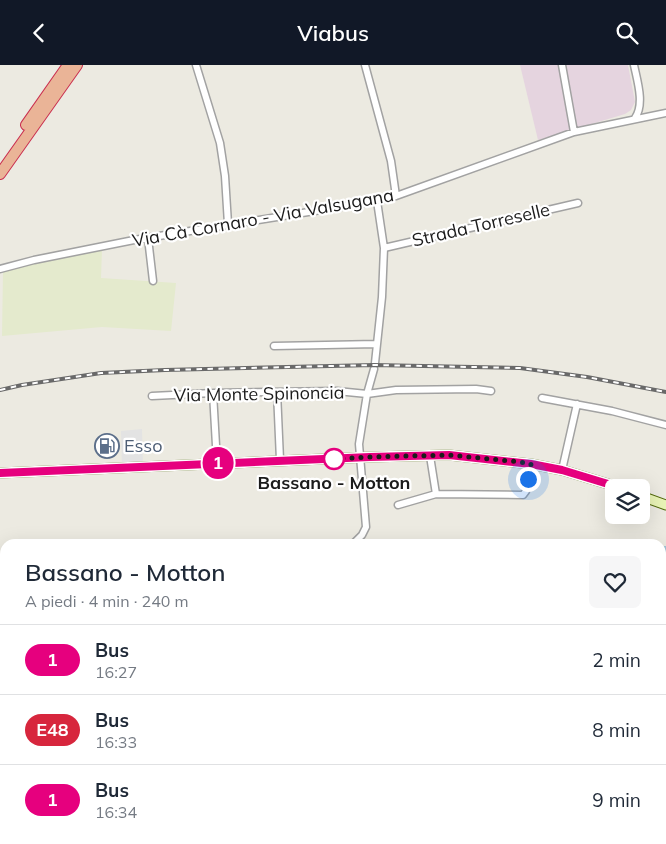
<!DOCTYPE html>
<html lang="it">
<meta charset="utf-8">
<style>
body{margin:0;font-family:Mulish,sans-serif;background:#f6f6f7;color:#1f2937;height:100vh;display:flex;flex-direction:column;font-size:19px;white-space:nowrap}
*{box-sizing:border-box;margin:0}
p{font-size:16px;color:#747a83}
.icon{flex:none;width:28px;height:28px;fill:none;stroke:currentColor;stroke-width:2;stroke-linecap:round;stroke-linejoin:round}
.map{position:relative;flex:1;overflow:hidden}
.sheet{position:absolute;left:0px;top:474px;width:666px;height:306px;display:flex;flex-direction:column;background:#fff;border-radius:15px 15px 0 0;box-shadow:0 5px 20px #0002}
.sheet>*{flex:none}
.badge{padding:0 10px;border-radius:16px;font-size:18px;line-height:32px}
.controls{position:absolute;left:605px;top:414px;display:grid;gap:10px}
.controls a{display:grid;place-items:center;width:45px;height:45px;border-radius:8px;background:#fff;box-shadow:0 5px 20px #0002;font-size:25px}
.you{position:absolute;width:25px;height:25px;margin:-12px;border:4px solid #fff;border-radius:50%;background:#1a73e8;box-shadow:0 0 0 8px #1a73e833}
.map>.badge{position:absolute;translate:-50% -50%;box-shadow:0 0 0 2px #fff}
.round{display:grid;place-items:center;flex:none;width:52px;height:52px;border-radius:8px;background:#f6f6f7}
.head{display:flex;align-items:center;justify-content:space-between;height:85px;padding:0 25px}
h1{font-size:24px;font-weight:600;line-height:38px}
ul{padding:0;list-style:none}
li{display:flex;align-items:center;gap:15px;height:70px;padding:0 25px;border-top:1px solid #e0e1e3}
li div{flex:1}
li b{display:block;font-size:19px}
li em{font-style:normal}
li .badge{min-width:55px;font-weight:700;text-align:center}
header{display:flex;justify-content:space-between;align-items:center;height:65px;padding:0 25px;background:#111827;color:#fff;font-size:22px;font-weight:600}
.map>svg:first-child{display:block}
.industrial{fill:#e5d4df}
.farmland{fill:#e4eacd}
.parking{fill:#e3e3e3}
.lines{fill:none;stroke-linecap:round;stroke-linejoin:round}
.canal{stroke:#a4c5d7;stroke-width:6}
.minor-casing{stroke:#a2a2a2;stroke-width:9}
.secondary-casing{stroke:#52690b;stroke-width:11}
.trunk-casing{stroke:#ca2f4f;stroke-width:12}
.minor{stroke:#fff;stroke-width:6}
.secondary{stroke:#e9f4b7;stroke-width:9}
.trunk{stroke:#eab497;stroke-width:10}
.rail-casing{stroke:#696969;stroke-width:4}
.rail{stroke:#fff;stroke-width:2;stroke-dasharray:5.5;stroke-linecap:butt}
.line-casing{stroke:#fff;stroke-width:11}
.line{stroke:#e6007e;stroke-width:8}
.walk{stroke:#1b1b1b;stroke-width:5;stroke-dasharray:0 9}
.stop-dot{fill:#fff;stroke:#e6007e;stroke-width:2.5}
.labels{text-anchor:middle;stroke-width:4.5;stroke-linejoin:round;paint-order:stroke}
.street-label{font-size:18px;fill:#1b1b1b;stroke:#fff}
.service-label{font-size:18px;fill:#4e5e75;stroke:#fff;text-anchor:start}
.stop-label{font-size:18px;font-weight:bold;fill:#1b1b1b;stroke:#fff}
</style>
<header><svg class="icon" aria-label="back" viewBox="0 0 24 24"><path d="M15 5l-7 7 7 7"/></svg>Viabus<svg class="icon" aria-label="search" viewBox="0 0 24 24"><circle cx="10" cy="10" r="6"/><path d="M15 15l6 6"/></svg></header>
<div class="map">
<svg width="666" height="779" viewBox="0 0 666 779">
<rect width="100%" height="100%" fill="#eceae1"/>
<!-- industrial -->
<path class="industrial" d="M520,0H628L635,37L631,45L625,49L538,75Z"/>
<!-- farmland -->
<path class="farmland" d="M102,184L101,213L176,218L171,266L102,262L2,271L3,206L35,197Z"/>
<!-- parking -->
<path class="parking" d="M142,364L143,401L122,403L121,366Z"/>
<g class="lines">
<!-- canal -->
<path class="canal" d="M661,484H666
M0,769L5,770
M24,775L40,779
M157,779L158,775"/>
<defs>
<path id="minor" d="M196,0L220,78L225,111L228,159
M365,0L391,96L396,131
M562,0L574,67
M634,0C637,15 645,39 635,53
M148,173L153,216
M384,183L578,138
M0,204L34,195L134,175L377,136L396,131L574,67L666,48
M274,281L377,279
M375,298L382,232L384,183L377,136
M277,327L280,395
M213,328L217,398
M152,331L213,328L337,326L367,329L396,325L476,324L491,326
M542,333L612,346L666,360
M430,391L436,429
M562,405L577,339
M398,440L436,429L523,430L526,426L531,399
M353,479L362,470L366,462L359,379L367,329L374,304
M0,495L5,504
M661,565L666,558
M202,775L210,779
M499,775L512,779
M364,779L370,775
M530,779L531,775"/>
<path id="secondary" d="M0,408L370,392L449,390L531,399L562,405L618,422
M641,431L666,440"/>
<path id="trunk" d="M26,60L68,0
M0,109L77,0"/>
</defs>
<!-- minor casing -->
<use href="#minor" class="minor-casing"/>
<!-- secondary casing -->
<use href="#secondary" class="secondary-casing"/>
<!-- trunk casing -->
<use href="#trunk" class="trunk-casing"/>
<!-- minor -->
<use href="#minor" class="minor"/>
<!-- secondary -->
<use href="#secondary" class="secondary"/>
<!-- trunk -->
<use href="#trunk" class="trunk"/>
<defs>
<path id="rail" d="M0,325L22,320L101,308L165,305L374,300L520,303L587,312L666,327"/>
</defs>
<!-- rail casing -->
<use href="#rail" class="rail-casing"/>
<!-- rail -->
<use href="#rail" class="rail"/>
</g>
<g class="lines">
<defs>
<path id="line" d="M0,408L370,392L449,390L531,399L562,405L618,422"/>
</defs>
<!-- line casing -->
<use href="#line" class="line-casing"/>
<!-- line -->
<use href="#line" class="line"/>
<!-- walk -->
<path class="walk" d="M334,394L370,392L449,390L520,397L531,399L528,414"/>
</g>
<!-- icons -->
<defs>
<symbol id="fuel-ring" viewBox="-11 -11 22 22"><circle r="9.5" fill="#fff" stroke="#5c6f8a" stroke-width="1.5"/><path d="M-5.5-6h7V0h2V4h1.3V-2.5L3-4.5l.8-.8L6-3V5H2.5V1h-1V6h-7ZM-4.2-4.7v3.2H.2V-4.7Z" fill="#5c6f8a"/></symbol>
</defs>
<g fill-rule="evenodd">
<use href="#fuel-ring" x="93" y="367" width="28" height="28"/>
</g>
<!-- markers -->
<circle class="stop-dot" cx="334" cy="394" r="10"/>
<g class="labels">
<!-- street labels -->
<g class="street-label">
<text transform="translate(263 153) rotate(-10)" y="6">Via Cà Cornaro - Via Valsugana</text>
<text transform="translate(481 160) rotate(-13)" y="6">Strada Torreselle</text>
<text transform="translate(259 329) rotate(-1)" y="6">Via Monte Spinoncia</text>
</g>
<!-- service labels -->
<g class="service-label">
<text x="124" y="387">Esso</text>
</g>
<!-- stop labels -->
<g class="stop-label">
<text x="334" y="424">Bassano - Motton</text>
</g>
</g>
</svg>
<div class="controls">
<a><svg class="icon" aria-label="layers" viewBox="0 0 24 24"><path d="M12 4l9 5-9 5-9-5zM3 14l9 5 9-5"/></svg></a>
</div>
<div class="you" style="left:528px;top:414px"></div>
<b class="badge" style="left:218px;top:398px;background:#e6007e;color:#fff">1</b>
<section class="sheet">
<div class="head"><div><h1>Bassano - Motton</h1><p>A piedi · 4 min · 240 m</p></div><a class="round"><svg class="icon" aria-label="heart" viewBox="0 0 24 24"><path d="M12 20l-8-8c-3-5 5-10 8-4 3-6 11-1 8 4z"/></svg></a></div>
<ul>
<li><span class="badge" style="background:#e6007e;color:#fff">1</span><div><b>Bus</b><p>16:27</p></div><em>2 min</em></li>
<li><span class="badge" style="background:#d7263d;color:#fff">E48</span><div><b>Bus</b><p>16:33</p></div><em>8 min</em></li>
<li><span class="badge" style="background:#e6007e;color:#fff">1</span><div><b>Bus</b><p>16:34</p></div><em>9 min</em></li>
</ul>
</section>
</div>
